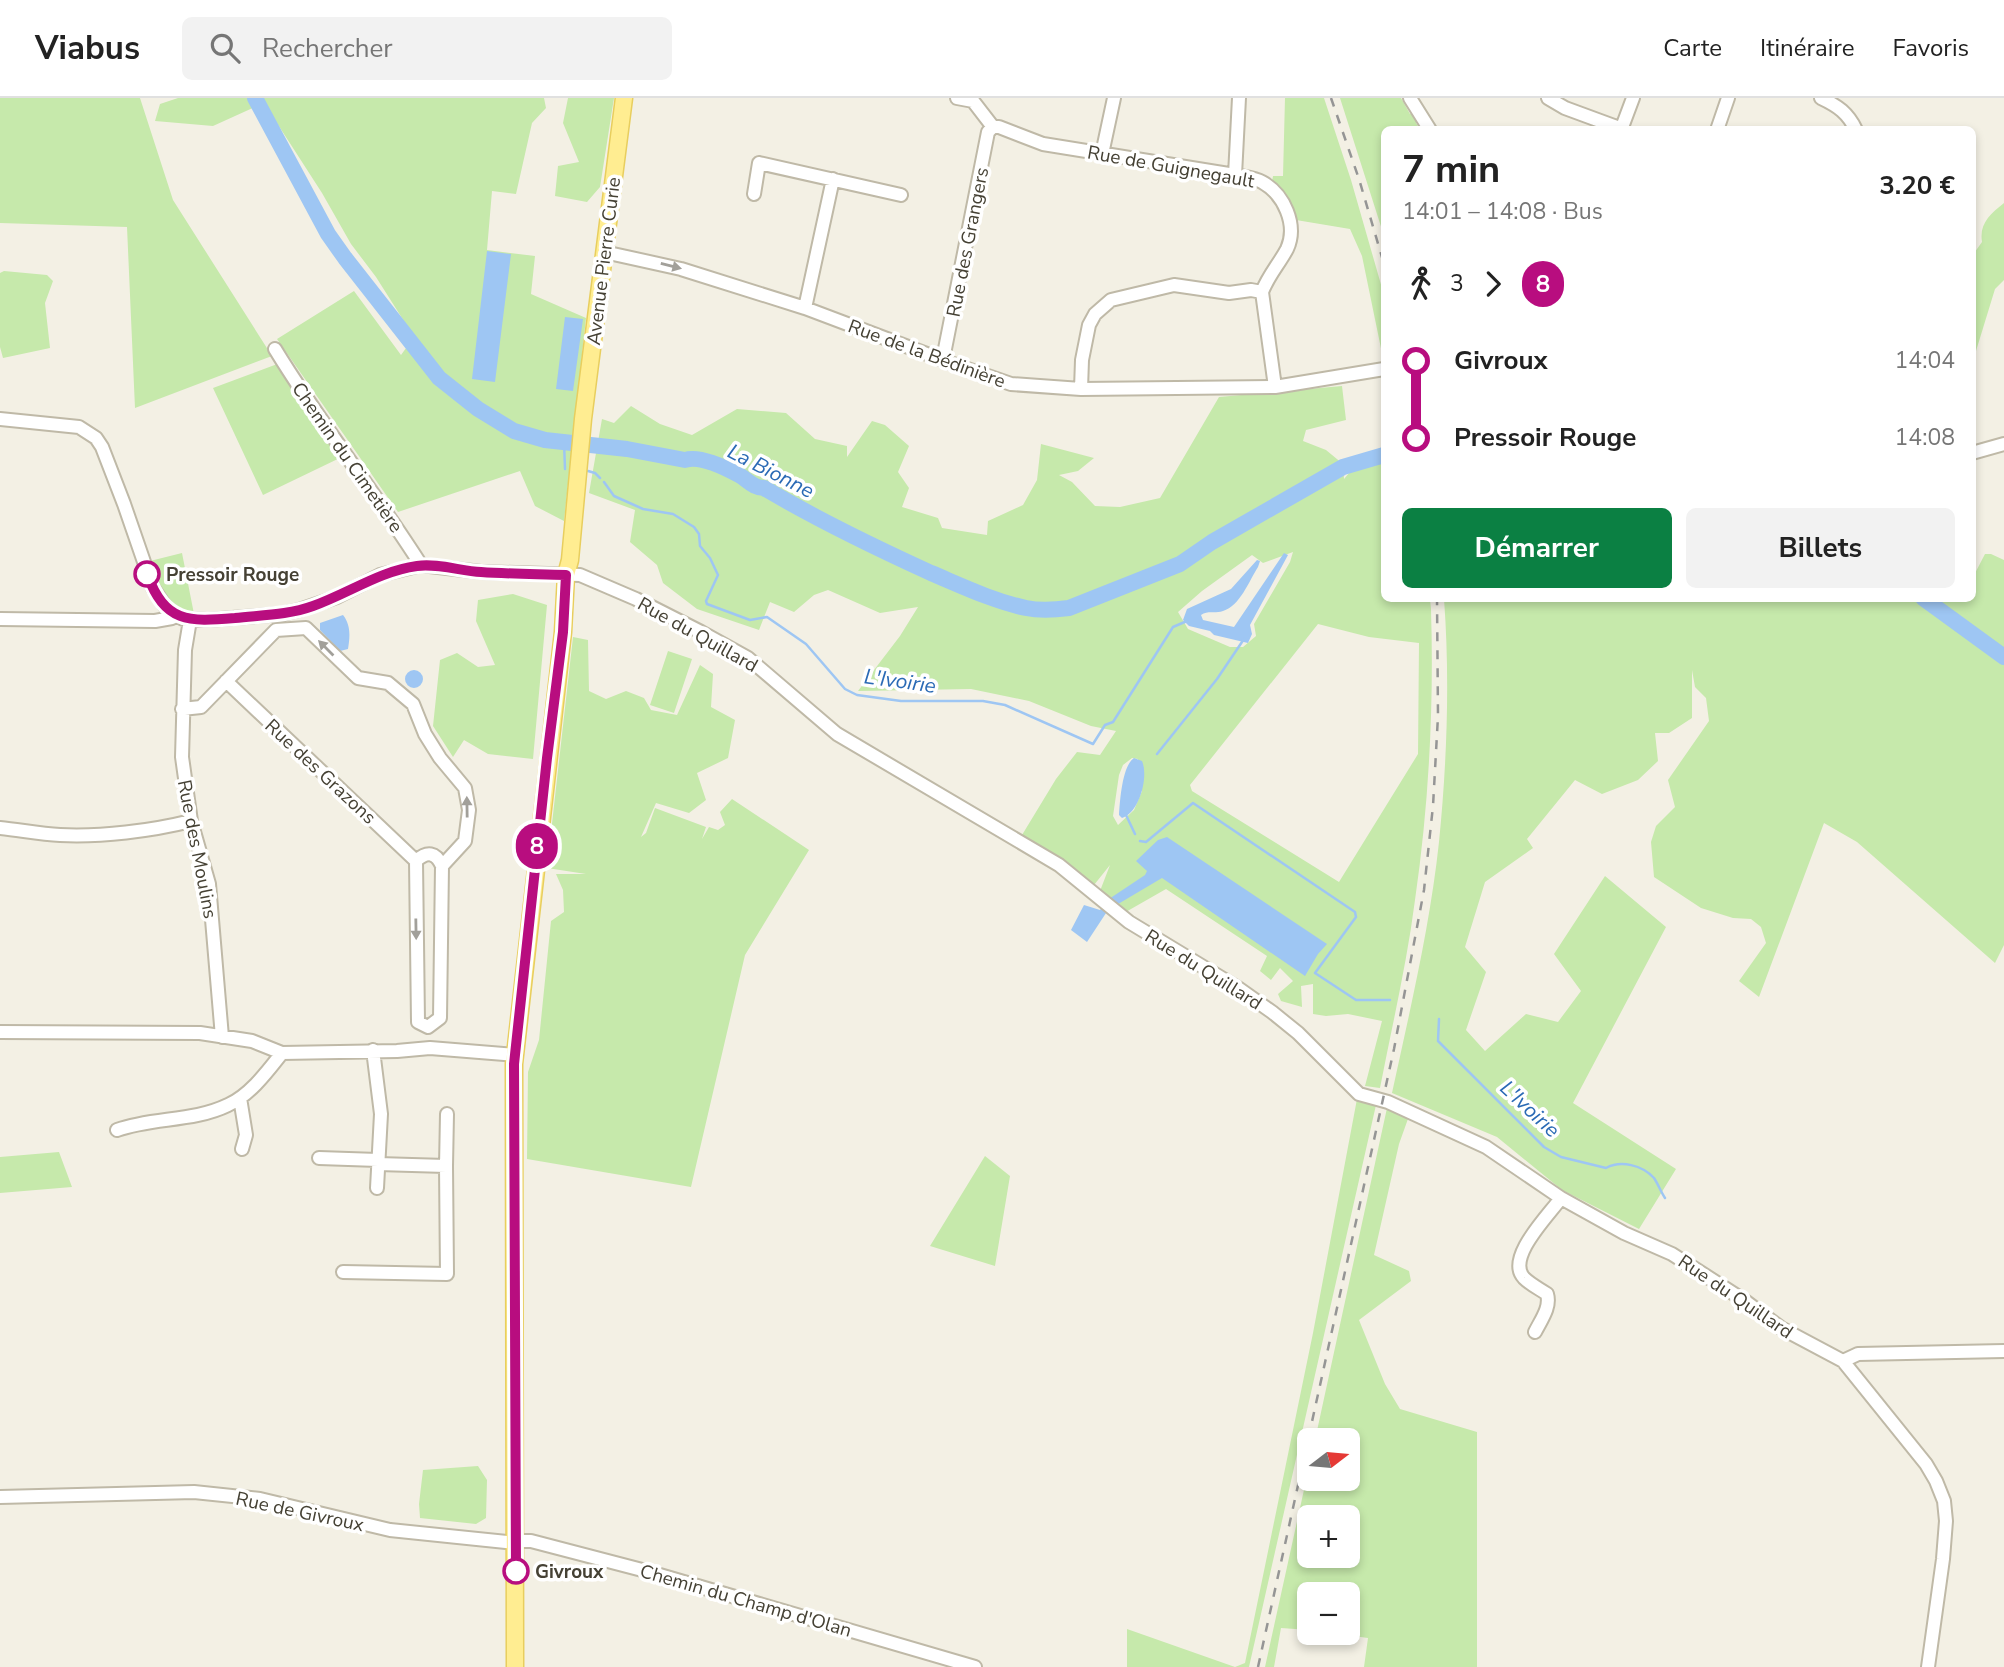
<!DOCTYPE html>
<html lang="fr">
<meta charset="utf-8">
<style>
body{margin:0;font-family:"Nunito Sans",sans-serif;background:#f2f2f2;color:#222;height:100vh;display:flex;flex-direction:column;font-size:26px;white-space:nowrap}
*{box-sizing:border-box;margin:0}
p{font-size:23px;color:#767676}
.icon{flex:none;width:38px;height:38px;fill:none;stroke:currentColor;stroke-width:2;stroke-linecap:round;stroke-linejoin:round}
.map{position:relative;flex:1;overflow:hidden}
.details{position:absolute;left:1381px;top:28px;width:595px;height:476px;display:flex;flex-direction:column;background:#fff;border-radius:10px;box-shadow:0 4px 10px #0003}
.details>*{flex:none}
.badge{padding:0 14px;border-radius:23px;font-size:24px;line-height:46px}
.needle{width:46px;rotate:74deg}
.buttons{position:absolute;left:1297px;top:1330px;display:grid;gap:14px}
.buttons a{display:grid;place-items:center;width:63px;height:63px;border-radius:10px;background:#fff;box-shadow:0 4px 10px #0003;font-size:35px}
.map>.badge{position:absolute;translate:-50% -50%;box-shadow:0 0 0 4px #fff}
.legs{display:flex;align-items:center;gap:10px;height:77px;padding:0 21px;font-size:23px}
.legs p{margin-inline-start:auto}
.overview{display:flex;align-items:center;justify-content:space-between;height:119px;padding:0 21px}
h1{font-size:38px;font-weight:700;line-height:52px}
.button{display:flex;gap:14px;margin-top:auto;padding:14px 21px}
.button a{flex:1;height:80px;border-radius:10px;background:#0b8043;color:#fff;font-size:28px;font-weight:700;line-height:80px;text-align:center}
.button a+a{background:#f2f2f2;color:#222}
ul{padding:0 21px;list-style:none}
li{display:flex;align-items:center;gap:24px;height:77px;font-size:26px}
li i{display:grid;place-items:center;width:10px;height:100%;margin:0 9px;background:currentColor}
li i::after{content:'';width:18px;height:18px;margin:-9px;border:5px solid;border-radius:50%;background:#fff}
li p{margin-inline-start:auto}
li:first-child i{background:linear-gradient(#0000 50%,currentColor 0)}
li:last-child i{background:linear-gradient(currentColor 50%,#0000 0)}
header{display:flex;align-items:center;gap:42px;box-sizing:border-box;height:98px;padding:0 35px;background:#fff;border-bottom:2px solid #e0e0e0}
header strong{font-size:33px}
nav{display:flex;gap:38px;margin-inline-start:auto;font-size:24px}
.search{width:490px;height:63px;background:#f2f2f2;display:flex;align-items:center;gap:18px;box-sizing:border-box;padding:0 24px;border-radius:10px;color:#767676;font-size:26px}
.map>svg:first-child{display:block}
.green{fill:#c6e9ab;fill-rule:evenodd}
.water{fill:#9ec6f3}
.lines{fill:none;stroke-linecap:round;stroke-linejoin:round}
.stream{stroke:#9ec6f3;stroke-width:2.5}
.river{stroke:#9ec6f3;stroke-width:16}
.minor-casing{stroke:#bfb9a7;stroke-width:16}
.major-casing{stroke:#e8ce5e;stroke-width:19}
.minor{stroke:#fff;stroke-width:12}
.major{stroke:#ffed91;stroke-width:16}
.rail{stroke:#959595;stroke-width:2.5;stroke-dasharray:9 9;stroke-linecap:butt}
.oneway{fill:#a2a09a}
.line-1-casing{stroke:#fff;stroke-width:16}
.line-1{stroke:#b80d7f;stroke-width:10}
.stop-1-dot{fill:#fff;stroke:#b80d7f;stroke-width:3.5}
.labels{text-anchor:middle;stroke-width:7;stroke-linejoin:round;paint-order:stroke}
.street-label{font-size:19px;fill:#454134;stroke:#fff}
.stop-label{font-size:19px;font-weight:bold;fill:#454134;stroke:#fff;text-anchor:start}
.water-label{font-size:21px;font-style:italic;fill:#2a6ab5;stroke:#fff}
</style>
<header>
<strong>Viabus</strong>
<div class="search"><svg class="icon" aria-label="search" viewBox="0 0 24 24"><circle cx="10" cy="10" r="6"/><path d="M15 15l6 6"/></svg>Rechercher</div>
<nav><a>Carte</a><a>Itinéraire</a><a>Favoris</a></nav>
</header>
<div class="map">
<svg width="2004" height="1569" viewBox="0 0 2004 1569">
<rect width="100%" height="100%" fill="#f3f0e4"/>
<!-- green -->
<path class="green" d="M0,0H140L173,102L272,258L135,310L127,129L0,125Z
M178,0H544L546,10L532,25L516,96L492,93L487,152L535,158L531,196L586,220L564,423L535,408L520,373L398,414L277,241L354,193L401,257L414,239L376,179L351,146L322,95L264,5L213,28L155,23L160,6Z
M568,0H614L600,89L587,104L555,98L558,68L579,64L563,25Z
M1285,0H1324L1351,82L1384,197V265L1362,158L1350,131L1296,122L1272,84L1273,78H1283Z
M1340,0H1401L1410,16L1415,14L1419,21L1416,25L1420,31L1384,32V138Z
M2004,105V182L1995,191L1976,253V304L1972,305V158L1982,144C1979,126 1990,116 2004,105Z
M4,173L47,177L53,183L45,205L50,250L3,260L0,249V175Z
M280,265L344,358L263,397L213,290Z
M1342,288L1346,322L1306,332L1303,343L1326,352L1343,366L1344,381L1355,368L1384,359V500L1430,501L1431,511C1434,607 1429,706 1415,802C1407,865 1392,928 1380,990L1365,988L1382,923L1348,916L1326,918L1313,916V886L1301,888L1302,909L1281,903L1278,896L1293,883L1280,870L1271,882L1260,873L1267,858L1166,791L1124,815L1100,793L1110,767L1094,787L1075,771L1022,737L1056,681L1077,654L1100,657L1116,633L1091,628L1029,603L971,591L858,593L900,538L918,509L880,515L828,492L814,497L794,514L770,504L759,532L697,511L663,485L657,467L630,444L635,412L589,395L602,321L614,325L631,308L660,326L692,337L737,311L786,315L815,341L847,348V359L872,323L885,327L909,348L898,374L909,390L902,409L938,420L942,430L987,437L988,423L1023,407L1037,382L1041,346L1094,360L1078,373L1059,377L1072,384L1095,408L1120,409L1160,400L1219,299ZM1293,454L1290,464L1254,526L1256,538L1243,549H1230L1188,531L1178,514L1202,493L1252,457L1263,465ZM1318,526L1369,539L1419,545L1418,656L1339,784L1192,693L1190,687ZM1132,660L1138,661L1142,693L1134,712L1118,727L1113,718L1119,677L1123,667Z
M182,455L194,516C167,510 159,487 150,463Z
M1985,456H1991L2004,462V847L1995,865L1857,744L1824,725L1759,899L1739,883L1766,845L1761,829L1751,821L1733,820L1701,810L1654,779L1651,744L1656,728L1675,709L1668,682L1709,623L1706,600L1695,589L1692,572V620L1669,635H1655L1658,663L1638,682L1602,696L1575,682L1527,741L1533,750L1485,784L1465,849L1486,874L1466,932L1485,953L1526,916L1558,924L1581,893L1554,856L1605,778L1666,829L1573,1005L1676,1071L1639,1131L1562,1092L1497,1039L1392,995C1410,912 1430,828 1439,744C1447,664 1450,581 1444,501L1972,500V481Z
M513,496L547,507L533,661L488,656L464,642L453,659L433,628L440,562L457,555L478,569L495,567L476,523L478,502Z
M573,539L588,542L589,593L606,601L626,593L644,600L651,612L677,617L700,567L713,576L711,609L735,622L728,660L697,675L706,702L689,715L656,705L641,739L646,735L655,710L706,729L702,741L709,729L718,732L725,727L720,714L732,701L809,752L745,857L691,1089L527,1061L528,974L539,942L551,823L564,814L563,792L556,776H586L547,770Z
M668,553L692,561L674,615L650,607Z
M1357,1001L1376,1007L1249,1569H1127V1531L1235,1569L1245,1565L1313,1235Z
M1387,1010L1409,1018L1399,1046L1374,1157L1409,1173L1411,1183L1359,1222L1385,1286L1400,1311L1477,1334V1569H1364L1368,1540L1331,1535H1348V1496H1309V1532L1281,1530L1274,1569H1265L1309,1369V1381H1348V1342H1315ZM1309,1419H1348V1458H1309Z
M59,1054L72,1089L0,1095V1059Z
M985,1058L1010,1078L995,1168L930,1148Z
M478,1368L487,1382L486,1420L476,1426L420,1420L419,1406L423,1372Z"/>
<!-- water -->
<path class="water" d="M487,153L511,156L495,284L472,281Z
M565,219L583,221L573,293L556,291Z
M1284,455L1288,457L1250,527L1252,536L1248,545L1214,537L1210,533L1189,528L1183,522L1187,511L1231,491L1257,462L1260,463L1258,469C1249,483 1240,508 1223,513C1214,516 1208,512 1201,517L1203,522L1234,529Z
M343,517C351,527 350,539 348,551L340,553L320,532V525Z
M405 581a9 9 0 1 1 18 0a9 9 0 1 1-18 0Z
M1134,660L1142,663C1149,679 1139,715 1122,720L1119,717C1120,703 1122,668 1134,660Z
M1167,739L1327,846L1318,856L1305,878L1162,780L1108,812L1087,844L1071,832L1084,807L1100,812L1109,801L1145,777L1147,773L1136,763L1158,742Z"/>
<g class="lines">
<!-- stream -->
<path class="stream" d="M564,344L565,371
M588,373L595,375L600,380
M604,384L614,398L643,411L673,416L694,429L699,436L700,448L710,460L718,477L706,503L707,506L750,522L767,519L806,546L845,591L857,597L901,603H983L1005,607L1093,646L1105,627L1113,624L1173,529L1187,523
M1157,656L1217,581L1244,541
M1126,717L1135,736
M1140,743L1146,744L1193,705L1355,814L1356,819L1315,875L1356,902H1390
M1439,921L1438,943L1544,1049L1561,1059L1606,1070C1621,1062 1642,1067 1654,1080C1658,1086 1661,1094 1665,1100"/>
<!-- river -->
<path class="river" d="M255,0L328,136L345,160L439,280L478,311L514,333L545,342L627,351L685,362C700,357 726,370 739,377C748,382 753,390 764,390C818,422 874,449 931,475C962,488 993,503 1026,510C1041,513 1054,512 1069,510L1180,466L1212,444L1343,369L1384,357
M1923,500L2004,559"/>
<defs>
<path id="minor" d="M957,0L973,3L993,29H999L1043,46L1235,77C1244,79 1255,80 1262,84C1284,96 1298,127 1287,151C1279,166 1268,178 1262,194L1275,289
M1410,0L1430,32
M1548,0L1565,10L1622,31
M1821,0C1838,8 1848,15 1856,32
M1621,32L1633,0
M1717,32L1728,0
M1102,56L1114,0
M1235,77L1239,0
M754,96L759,65L901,97
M604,154L681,171L805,210L956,267L1011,286L1081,291L1275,289L1384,271
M805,210L833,81
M275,251C320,325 374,393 421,467
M943,261L988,34L993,29
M1081,291L1082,262L1089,227L1095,216L1111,202L1174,187L1229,195L1251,192L1262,194
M0,321L79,329L96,340L102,349L124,406L153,490L167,511L183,521L208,522L282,516L299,512L337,499L380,477L421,467L481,474L580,477L636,501L701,534L748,560L837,636L1059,767L1129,824L1238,890L1272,914L1298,935L1359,996L1388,1004L1486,1049L1561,1100L1624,1135L1672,1156L1745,1203L1781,1230L1843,1263L1926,1366L1936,1383L1944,1403L1946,1423L1943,1461L1928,1569
M1972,355L2004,346
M0,521L155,523L172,520L174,516
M190,522L185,552L182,659L191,723L209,786L222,939
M226,583L416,763L418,924L428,929
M182,611L201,609L276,532L306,530L358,580L388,585L413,606L425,636L440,660L465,690L469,712L465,743L442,768
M0,730C20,732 40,736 60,737C101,739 151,733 191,723
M416,763C427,753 436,754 442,768L440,920L428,929
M0,934L200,935L252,943L282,955L397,953L430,950L515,957
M373,952L381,1016L377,1090
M240,1000L246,1037L242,1051
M117,1032C153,1019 193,1024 228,1007C250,997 267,974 282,955
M319,1060L378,1062
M378,1066L446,1068L447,1016
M343,1174L447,1176L446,1068
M1535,1234C1541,1222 1551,1209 1547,1196C1540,1191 1531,1187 1524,1180C1505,1160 1549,1117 1561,1100
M1843,1263L1858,1256L2004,1253
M0,1399L194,1394L260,1401L390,1432L516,1445
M515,1443H531L646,1473L975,1569"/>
<path id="major" d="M515,1569L514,966L563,534L566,477L570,462L583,321L624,0"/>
</defs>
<!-- minor casing -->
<use href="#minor" class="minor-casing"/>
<!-- major casing -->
<use href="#major" class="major-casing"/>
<!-- minor -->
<use href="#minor" class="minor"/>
<!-- major -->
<use href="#major" class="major"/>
<!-- rail -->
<path class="rail" d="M1331,0L1359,81L1384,166
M1258,1569L1394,951L1424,792L1433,708L1438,618L1437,500"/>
</g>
<!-- one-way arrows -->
<defs><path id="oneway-solid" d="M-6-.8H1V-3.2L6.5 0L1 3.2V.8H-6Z" transform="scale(1.75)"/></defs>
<g class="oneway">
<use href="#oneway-solid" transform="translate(671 168) rotate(14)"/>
<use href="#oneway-solid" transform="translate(326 550) rotate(-135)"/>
<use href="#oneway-solid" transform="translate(467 709) rotate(-91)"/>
<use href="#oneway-solid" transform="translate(416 831) rotate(89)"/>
</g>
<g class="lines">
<defs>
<path id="line-1" d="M147,476C165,525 188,524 235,520C262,517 288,517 313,508C349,495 380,473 417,468C437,465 461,473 481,474C509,476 538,476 566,477L563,534L547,660L514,966L516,1473"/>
</defs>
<!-- line-1 casing -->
<use href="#line-1" class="line-1-casing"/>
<!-- line-1 -->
<use href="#line-1" class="line-1"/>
</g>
<!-- markers -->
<g class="stop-1-dot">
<circle cx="147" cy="476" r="12"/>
<circle cx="516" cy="1473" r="12"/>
</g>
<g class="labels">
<!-- street labels -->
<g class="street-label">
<text transform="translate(1171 68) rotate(10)" y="7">Rue de Guignegault</text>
<text transform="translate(967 144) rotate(-79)" y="7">Rue des Grangers</text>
<text transform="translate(603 163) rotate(-83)" y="7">Avenue Pierre Curie</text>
<text transform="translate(927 255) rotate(20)" y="7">Rue de la Bédinière</text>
<text transform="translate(348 359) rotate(55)" y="7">Chemin du Cimetière</text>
<text transform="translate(698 536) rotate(29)" y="7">Rue du Quillard</text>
<text transform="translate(321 673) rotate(43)" y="7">Rue des Grazons</text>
<text transform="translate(198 751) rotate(79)" y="7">Rue des Moulins</text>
<text transform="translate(1204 871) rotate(32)" y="7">Rue du Quillard</text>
<text transform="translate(1736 1198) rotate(34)" y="7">Rue du Quillard</text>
<text transform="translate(300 1413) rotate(12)" y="7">Rue de Givroux</text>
<text transform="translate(746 1502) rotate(16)" y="7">Chemin du Champ d'Olan</text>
</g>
<!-- stop labels -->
<g class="stop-label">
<text x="166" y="483">Pressoir Rouge</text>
<text x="535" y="1480">Givroux</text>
</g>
<!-- water labels -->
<g class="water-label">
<text transform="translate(771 373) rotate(27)" y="7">La Bionne</text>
<text transform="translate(900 583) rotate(8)" y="7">L'Ivoirie</text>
<text transform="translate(1530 1011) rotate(43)" y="7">L'Ivoirie</text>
</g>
</g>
</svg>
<div class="buttons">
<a><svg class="needle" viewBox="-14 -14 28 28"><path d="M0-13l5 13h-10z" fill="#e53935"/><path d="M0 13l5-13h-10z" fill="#767676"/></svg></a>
<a>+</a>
<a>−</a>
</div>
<b class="badge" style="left:537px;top:748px;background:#b80d7f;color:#fff">8</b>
<section class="details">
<div class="overview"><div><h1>7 min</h1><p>14:01 – 14:08 · Bus</p></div><b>3.20 €</b></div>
<div class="legs"><svg class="icon" aria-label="walk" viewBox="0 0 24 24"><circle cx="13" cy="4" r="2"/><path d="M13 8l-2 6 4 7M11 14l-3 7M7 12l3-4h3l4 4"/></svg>3<svg class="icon" aria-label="forward" viewBox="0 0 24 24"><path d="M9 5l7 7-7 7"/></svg><b class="badge" style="background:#b80d7f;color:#fff">8</b></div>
<ul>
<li><i style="color:#b80d7f"></i><b>Givroux</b><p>14:04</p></li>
<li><i style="color:#b80d7f"></i><b>Pressoir Rouge</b><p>14:08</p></li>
</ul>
<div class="button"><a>Démarrer</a><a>Billets</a></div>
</section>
</div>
